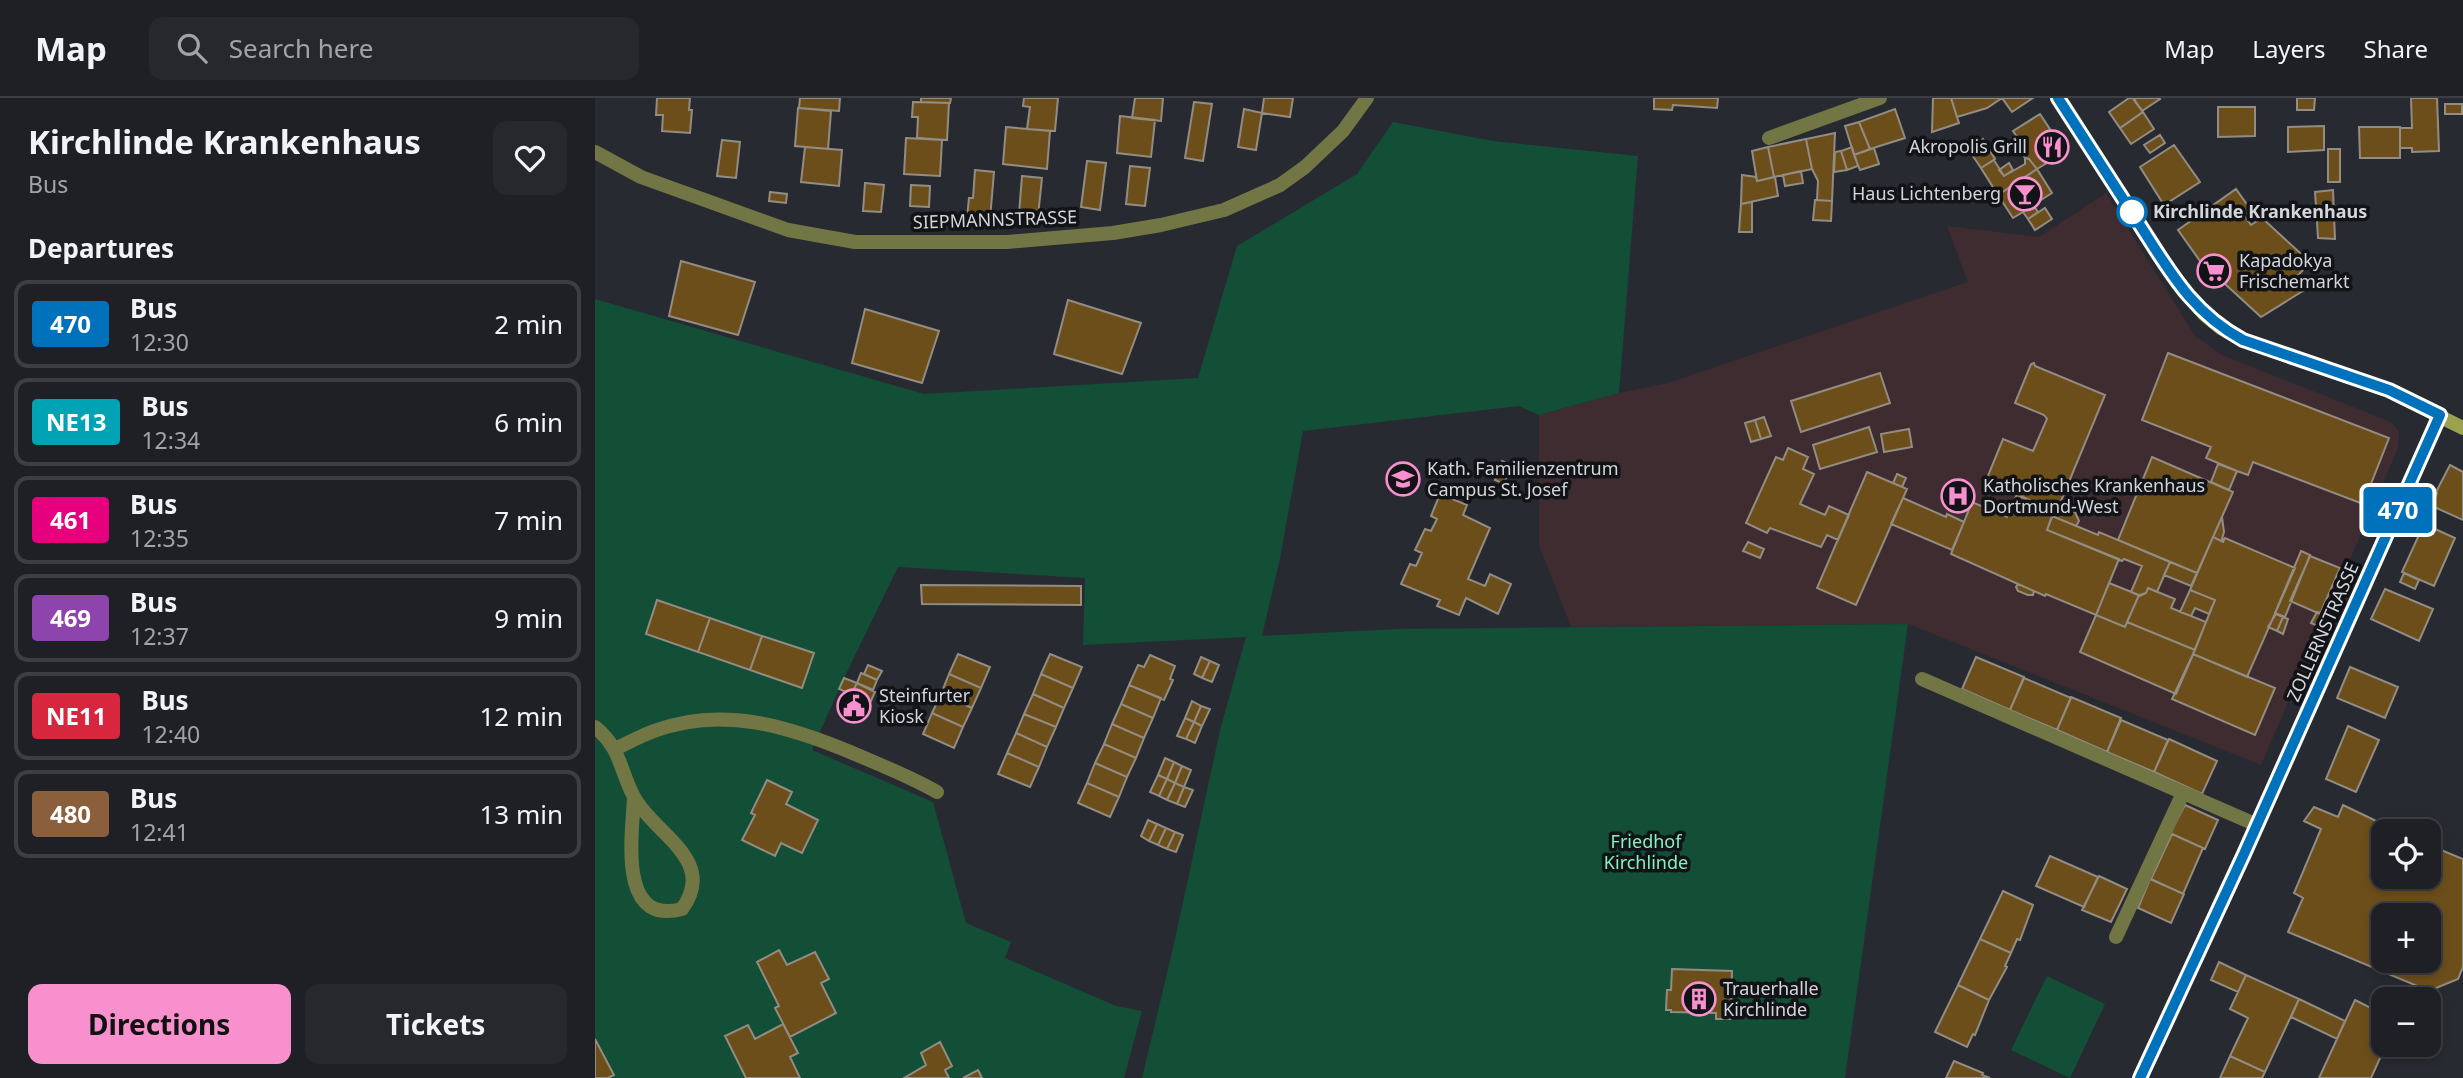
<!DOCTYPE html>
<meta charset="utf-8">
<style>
body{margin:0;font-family:"Noto Sans",sans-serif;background:#26282e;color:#f1f3f6;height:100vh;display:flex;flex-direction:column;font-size:26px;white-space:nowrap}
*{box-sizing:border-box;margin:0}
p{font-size:23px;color:#a1a3a7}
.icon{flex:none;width:38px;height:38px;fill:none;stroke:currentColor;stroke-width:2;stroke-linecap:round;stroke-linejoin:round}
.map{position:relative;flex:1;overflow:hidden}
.sheet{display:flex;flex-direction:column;background:#1e2026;width:595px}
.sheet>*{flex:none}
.badge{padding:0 14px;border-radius:5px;font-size:24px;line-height:46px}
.tools{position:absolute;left:1776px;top:721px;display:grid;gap:14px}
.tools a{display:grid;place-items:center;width:70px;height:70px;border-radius:14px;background:#1e2026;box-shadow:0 4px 10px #0003,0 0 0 2px #3c3e43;font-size:35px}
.map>.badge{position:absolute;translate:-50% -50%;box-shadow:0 0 0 4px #fff}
h2{padding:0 28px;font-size:26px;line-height:63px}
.round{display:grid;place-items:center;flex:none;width:74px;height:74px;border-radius:14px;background:#26282e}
.overview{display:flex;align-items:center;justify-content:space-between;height:119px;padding:0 28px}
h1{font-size:33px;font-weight:700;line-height:52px}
.primary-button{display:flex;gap:14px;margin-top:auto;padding:14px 28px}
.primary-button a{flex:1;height:80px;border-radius:14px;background:#f790cd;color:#111;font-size:28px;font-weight:700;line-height:80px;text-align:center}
.primary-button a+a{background:#26282e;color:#f1f3f6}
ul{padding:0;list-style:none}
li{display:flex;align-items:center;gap:21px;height:88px;margin:0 14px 10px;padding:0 14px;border:4px solid #3c3e43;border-radius:14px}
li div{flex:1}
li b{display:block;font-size:26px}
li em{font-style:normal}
li .badge{min-width:77px;font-weight:700;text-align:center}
header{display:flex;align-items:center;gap:42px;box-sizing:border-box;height:98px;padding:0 35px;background:#1e2026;border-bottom:2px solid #3c3e43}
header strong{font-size:33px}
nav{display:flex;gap:38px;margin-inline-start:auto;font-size:24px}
.search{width:490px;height:63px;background:#26282e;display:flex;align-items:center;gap:18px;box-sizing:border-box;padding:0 24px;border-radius:14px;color:#a1a3a7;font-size:26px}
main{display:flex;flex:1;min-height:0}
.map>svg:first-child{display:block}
.medical{fill:#3f2c31}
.green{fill:#134e36}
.building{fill:#6c4e1b;stroke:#928c83;stroke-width:2;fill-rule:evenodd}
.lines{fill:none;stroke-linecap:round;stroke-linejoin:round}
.minor{stroke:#727645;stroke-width:14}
.secondary{stroke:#9aa14f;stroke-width:14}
.line-casing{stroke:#fff;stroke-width:16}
.line{stroke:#0072bc;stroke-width:10}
.stop-dot{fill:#fff;stroke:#0072bc;stroke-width:3.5}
.labels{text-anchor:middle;stroke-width:7;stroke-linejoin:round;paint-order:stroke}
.poi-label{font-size:18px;fill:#d4d5db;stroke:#121316;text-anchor:start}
.stop-label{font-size:18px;font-weight:bold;fill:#d4d5db;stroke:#121316;text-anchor:start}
.street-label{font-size:18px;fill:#d4d5db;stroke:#121316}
.park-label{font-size:18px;fill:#83f2be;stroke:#121316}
</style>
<header>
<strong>Map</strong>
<div class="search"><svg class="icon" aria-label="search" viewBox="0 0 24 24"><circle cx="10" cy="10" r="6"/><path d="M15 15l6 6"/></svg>Search here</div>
<nav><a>Map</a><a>Layers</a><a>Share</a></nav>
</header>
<main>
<section class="sheet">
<div class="overview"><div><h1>Kirchlinde Krankenhaus</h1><p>Bus</p></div><a class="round"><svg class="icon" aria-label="heart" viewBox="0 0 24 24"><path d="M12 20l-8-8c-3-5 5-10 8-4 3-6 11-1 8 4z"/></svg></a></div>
<h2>Departures</h2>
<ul>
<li><span class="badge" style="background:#0072bc;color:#fff">470</span><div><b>Bus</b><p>12:30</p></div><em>2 min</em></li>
<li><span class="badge" style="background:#00a3b4;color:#fff">NE13</span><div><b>Bus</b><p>12:34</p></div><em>6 min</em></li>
<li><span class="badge" style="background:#e6007e;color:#fff">461</span><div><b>Bus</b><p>12:35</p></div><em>7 min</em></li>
<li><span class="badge" style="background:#8e44ad;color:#fff">469</span><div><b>Bus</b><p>12:37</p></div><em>9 min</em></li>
<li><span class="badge" style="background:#d7263d;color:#fff">NE11</span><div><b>Bus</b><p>12:40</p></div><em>12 min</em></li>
<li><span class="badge" style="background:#8b5e3c;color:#fff">480</span><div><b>Bus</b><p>12:41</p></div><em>13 min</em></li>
</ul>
<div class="primary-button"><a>Directions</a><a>Tickets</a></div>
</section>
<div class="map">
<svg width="1868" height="980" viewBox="0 0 1868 980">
<rect width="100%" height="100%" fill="#282a32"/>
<!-- medical -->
<path class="medical" d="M1511,95L1600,238L1627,257L1796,324L1804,334L1803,350L1666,667L1313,526L976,529L944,447V317L1024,295L1073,285L1373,184L1352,128L1444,139Z"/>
<!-- green -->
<path class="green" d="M798,24L898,43L1043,58L1024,295L944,317L924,308L708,333L685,460L667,538L801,531L1313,526L1250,980H547L579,846L625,632L651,539L488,547L490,480L303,469L249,580L217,652L338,704L371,825L416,844L410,860L521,908L547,913L529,980H0V201L329,296L603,280L642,148L762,76Z
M1452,878L1510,906L1475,980L1416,952Z"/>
<!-- building -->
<path class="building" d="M62,0H95L94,12H97L95,35L67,33L68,17H61Z
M205,0H245L244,13L204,10Z
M326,0H356L355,5L326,4Z
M429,0H463L460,33L432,31L435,9L428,8Z
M540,0H568L566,23L537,20Z
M669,0H698L695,19L667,15Z
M1059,0H1123L1122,10L1078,7L1077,12L1059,11Z
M1338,0H1356L1364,25L1337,34Z
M1356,0H1407L1392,10L1362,19Z
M1407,0H1438L1417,14Z
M1534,0H1538L1548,14L1525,30L1514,14Z
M1541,0H1564L1565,1L1547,13L1539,2Z
M1702,0H1720L1719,12H1702Z
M1816,0H1842L1844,53L1817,54V50H1805V30H1817Z
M318,4L354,5L352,42L322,40L323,19H317Z
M599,4L617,6L608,63L590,60Z
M1850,6H1867V16H1850Z
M1623,9H1660V38L1623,39Z
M203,10L236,13L233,51L200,48Z
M649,11L667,15L661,52L643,49Z
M1300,11L1310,40L1275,51L1264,24Z
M1548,14L1559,31L1536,46L1525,30Z
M1445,16L1470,54L1442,71L1434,61L1430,60L1426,54L1423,56L1416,43L1422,39L1418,33Z
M525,18L560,22L556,59L522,55Z
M1264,24L1275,51L1259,57L1250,28Z
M1729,28V52L1693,54V29Z
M411,29L455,33L452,71L408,66Z
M1764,29H1805V60H1765Z
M1240,35L1237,103L1222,102L1223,83L1217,71L1211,41Z
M1565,37L1570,45L1555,55L1549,47Z
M311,40L347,42L345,78L309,76Z
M1211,41L1217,71L1179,79L1173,49Z
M1388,41L1400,61L1386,70L1373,51Z
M127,42L145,44L141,80L122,78Z
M1579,47L1605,84L1569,107L1545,69Z
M210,49L247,52L244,88L206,84Z
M1173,49L1179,79L1162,83L1157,53Z
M1257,49L1263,68L1252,72L1246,53Z
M1279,50L1284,66L1265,72L1259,57Z
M1733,51H1745V84H1733Z
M1246,53L1252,72L1239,74L1240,54Z
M1430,60L1434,61L1442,71L1403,97L1386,70L1399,62L1409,78L1430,66Z
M492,63L511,65L505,112L486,109Z
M1414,65L1418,72L1409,78L1404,72Z
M535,68L555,70L550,108L531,106Z
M1442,71L1457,95L1438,107L1443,114L1433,121L1428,114L1418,120L1403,97Z
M380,72L399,74L395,121L372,119L374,100H378Z
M1206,73L1208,85L1190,88L1188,77Z
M1147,77L1161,79L1162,83L1180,79L1183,98L1146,106Z
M427,78L447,80L443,118L424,116Z
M270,85L289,87L286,114L268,113Z
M316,87L335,88L334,109L315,108Z
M1641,91L1656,112L1649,117L1656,127L1667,120L1715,164L1700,181L1711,191L1666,219L1605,163L1583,132Z
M1738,92L1740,141L1723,140L1720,94Z
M175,94L192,96L191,105L174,103Z
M1220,102L1237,103L1236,123L1218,122Z
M1157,104V134H1144L1146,106Z
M1450,110L1457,121L1440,132L1433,121Z
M86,163L160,184L143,237L74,218Z
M473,202L546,225L527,276L459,256Z
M270,211L344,233L327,285L257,265Z
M1573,255L1794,340L1768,406L1658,364L1653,377L1642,373L1611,360L1616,349L1547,322Z
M1439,265L1440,268L1510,297L1461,415L1407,390L1390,385L1408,341L1438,353L1452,321L1449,317L1420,305L1436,266Z
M1285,275L1295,305L1206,334L1196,303Z
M1169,319L1176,338L1166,341L1160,322Z
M1160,322L1166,341L1156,344L1150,325Z
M1274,329L1282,354L1225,371L1218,347Z
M1314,331L1317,349L1289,354L1286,336Z
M1193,350L1213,359L1208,371L1219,376L1205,406L1230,417L1234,408L1254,417L1243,442L1232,437L1226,449L1175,430L1172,435L1151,425L1181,359L1188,362Z
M1557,359L1638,394L1602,475L1523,442Z
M907,363L916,367L909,386L900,382Z
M1623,366L1642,373L1634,392L1616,384Z
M1855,367L1868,374V422L1837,408L1842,395L1841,394Z
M1272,374L1312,391L1261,507L1222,490Z
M1302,376L1311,380L1307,389L1298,385Z
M845,396L872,407L868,417L895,430L873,481L890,488L895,476L916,486L903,516L871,500L864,517L842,508L845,502L806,486L815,466L821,468L827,455L820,452L830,431L836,433L842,421L836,418Z
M1422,396L1459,414L1452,432L1524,461L1501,517L1451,496L1450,498L1356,456L1377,404L1412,419Z
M1308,400L1351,419L1352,416L1369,424L1357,452L1296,426Z
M1464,407L1480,414L1484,423L1481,428L1457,418Z
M1457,418L1503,437L1504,434L1575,464L1562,494L1553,490L1551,495L1545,498L1536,494L1547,468L1529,461L1527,463L1452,432Z
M1627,419L1629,434L1627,441L1629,442L1628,444L1618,439Z
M1829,426L1860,440L1839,488L1807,474Z
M1618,439L1628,444L1630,440L1700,470L1652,579L1598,556L1620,502L1595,492Z
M1153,444L1169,451L1165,460L1148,453Z
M1706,453L1715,457L1690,519L1680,515Z
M1715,458L1745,470L1725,516L1695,503Z
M1575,464L1602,475L1596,488L1569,477Z
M1809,475L1824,482L1820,491L1805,484Z
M1514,485L1544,497L1530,529L1501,517Z
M1423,486L1439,493L1438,497H1433L1423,493L1421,489Z
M326,487L486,488V507L327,506Z
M1553,490L1580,501L1576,510L1611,524L1600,552L1532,524L1544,497L1551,495Z
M1790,491L1838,511L1824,543L1776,521Z
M1595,492L1620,502L1614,516L1600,510L1596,518L1585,514Z
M62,502L115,520L103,554L51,536Z
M1722,514L1731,516L1725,529L1716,525Z
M1681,516L1688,519L1682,533L1673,529Z
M1501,517L1530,529L1532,524L1600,552L1581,596L1485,554Z
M1688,519L1693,521L1688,536L1682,533Z
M115,520L167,538L155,572L103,554Z
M167,538L219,555L207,590L155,572Z
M363,556L395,569L386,590L354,576Z
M455,556L487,569L478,590L446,576Z
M1598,556L1680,590L1660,637L1577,601Z
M555,557L580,568L575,581L578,582L569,602L534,587L543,567L549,569Z
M606,559L615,563L607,580L599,576Z
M1381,559L1429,579L1415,612L1367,591Z
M615,563L624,567L617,584L607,580Z
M273,567L287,573L282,582L269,576Z
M1755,569L1803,589L1790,620L1742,600Z
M266,575L282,582L278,592L262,585Z
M354,576L386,590L377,610L346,596Z
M446,576L478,590L469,610L438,596Z
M249,580L262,585L256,596L244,591Z
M1429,580L1476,600L1462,632L1415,612Z
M262,585L280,594L275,605L268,601L259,619L248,614Z
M534,587L566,600L558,620L526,606Z
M346,596L377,610L368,629L337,615Z
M438,596L469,610L461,629L429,616Z
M1476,599L1526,620L1512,654L1462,632Z
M597,603L606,608L599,624L590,620Z
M526,606L558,620L549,640L517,626Z
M606,608L615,611L607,628L599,624Z
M337,615L368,629L359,650L328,636Z
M429,616L461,629L452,649L421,635Z
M590,620L599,624L591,641L582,638Z
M1526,622L1573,642L1559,674L1512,654Z
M599,624L607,628L600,645L591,641Z
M517,626L549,640L541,660L509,646Z
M1753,628L1784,642L1761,694L1731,681Z
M421,635L452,649L444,669L412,655Z
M1574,641L1622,663L1607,696L1559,674Z
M509,646L541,660L532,679L500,665Z
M412,655L444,669L435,689L403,676Z
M570,660L579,664L572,681L563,677Z
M579,664L587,668L580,685L572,681Z
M500,665L532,679L524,699L492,685Z
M587,668L596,672L589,689L580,685Z
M563,677L572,681L564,698L555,694Z
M572,681L580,685L572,702L564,698Z
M172,682L197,694L191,706L223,722L207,755L186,745L180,758L147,742L160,717L156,715Z
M492,685L524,699L515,719L483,705Z
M580,685L589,689L582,706L572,702Z
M589,689L598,692L590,709L582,706Z
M1590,707L1623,722L1610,751L1575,735Z
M1748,707L1802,733H1788V779H1834V747L1868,761V869L1863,881L1834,893L1693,834L1708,800L1699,795L1726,731L1709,723L1719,709L1743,719ZM1788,817H1834V863H1788Z
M553,722L562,726L554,743L546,738Z
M562,726L571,730L563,747L554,743Z
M571,730L580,734L572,751L563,747Z
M580,734L588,737L581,754L572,751Z
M1577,736L1608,750L1588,796L1556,781Z
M1455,758L1503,779L1489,809L1441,788Z
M1504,778L1532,791L1516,824L1487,812Z
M1555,781L1589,796L1576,825L1543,810Z
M1408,793L1438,807L1425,842L1422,841L1416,855L1385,841Z
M1385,841L1416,855L1410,868L1412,869L1394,902L1363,887Z
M184,852L192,867L220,854L234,881L226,885L241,915L195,939L180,910L184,908L162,864Z
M1624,864L1651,877L1643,894L1616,882Z
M1077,871L1137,873L1136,921H1121V915L1076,914V912H1071L1072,892H1076Z
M1651,877L1704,901L1670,974L1635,958L1653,920L1635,911Z
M1363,887L1394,902L1380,937L1378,936L1372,949L1340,934Z
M1704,901L1750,923L1742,941L1696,919Z
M1760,902L1788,916V947H1791L1776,980H1724Z
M188,926L203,955L195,959L205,980H151L130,938L153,927L160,941Z
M0,941L19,977L13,980H0Z
M345,944L357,968L350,972L354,980H309L331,967L326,955Z
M1635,958L1670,974L1667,980H1625Z
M1359,963L1388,975L1387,977L1395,980H1351Z
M383,972L387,980H368Z"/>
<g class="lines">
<!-- minor -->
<path class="minor" d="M1174,40L1285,0
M0,54L46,79L193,132L260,144H412L518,135L566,127L629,112L685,87L710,69L748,33L772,0
M1327,581L1662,727
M0,629C26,650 25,673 39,699C59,736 123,762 87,811C23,828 37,738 39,700
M20,651C33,645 45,638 59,633C128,607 196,629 260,656C288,668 316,679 342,694
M1521,839L1588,695
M1545,980L1649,756L1845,317"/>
<!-- secondary -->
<path class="secondary" d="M1463,0L1580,181L1609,216L1626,230L1648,242L1794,293L1868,330"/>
</g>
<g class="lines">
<defs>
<path id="line" d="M1463,0C1488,39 1514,79 1539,118C1572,168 1593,212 1648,242L1794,292L1845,317L1649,756L1545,980"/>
</defs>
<!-- line casing -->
<use href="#line" class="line-casing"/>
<!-- line -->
<use href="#line" class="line"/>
</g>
<!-- icons -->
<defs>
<symbol id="restaurant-ring" viewBox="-11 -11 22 22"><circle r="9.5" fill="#121316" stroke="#f790cd" stroke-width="1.5"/><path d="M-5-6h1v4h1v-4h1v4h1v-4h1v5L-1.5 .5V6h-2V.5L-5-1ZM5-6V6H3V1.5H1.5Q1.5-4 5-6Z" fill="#f790cd"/></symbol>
<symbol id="bar-ring" viewBox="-11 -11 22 22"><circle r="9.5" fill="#121316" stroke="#f790cd" stroke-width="1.5"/><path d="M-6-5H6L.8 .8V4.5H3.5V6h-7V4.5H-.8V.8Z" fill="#f790cd"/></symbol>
<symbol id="supermarket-ring" viewBox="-11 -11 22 22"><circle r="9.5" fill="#121316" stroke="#f790cd" stroke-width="1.5"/><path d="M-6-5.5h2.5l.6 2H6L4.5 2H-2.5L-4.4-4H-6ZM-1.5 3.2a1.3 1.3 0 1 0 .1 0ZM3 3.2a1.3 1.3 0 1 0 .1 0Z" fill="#f790cd"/></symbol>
<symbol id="school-ring" viewBox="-11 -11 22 22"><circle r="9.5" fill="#121316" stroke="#f790cd" stroke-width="1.5"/><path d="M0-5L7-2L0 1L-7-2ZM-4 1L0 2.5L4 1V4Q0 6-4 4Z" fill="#f790cd"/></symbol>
<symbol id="hospital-ring" viewBox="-11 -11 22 22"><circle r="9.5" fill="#121316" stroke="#f790cd" stroke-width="1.5"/><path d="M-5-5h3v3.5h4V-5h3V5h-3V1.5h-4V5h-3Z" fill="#f790cd"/></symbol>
<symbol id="civic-ring" viewBox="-11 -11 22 22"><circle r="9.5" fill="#121316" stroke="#f790cd" stroke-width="1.5"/><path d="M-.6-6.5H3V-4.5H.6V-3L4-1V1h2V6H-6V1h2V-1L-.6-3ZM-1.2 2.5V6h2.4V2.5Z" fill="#f790cd"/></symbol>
<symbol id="building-ring" viewBox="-11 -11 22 22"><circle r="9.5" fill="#121316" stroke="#f790cd" stroke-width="1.5"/><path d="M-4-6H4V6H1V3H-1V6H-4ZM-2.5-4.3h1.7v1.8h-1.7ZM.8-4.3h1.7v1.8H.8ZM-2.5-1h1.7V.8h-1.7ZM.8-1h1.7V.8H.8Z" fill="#f790cd"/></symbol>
</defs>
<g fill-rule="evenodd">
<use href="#restaurant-ring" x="1438" y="30" width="38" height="38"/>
<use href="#bar-ring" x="1411" y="77" width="38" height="38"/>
<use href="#supermarket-ring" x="1600" y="154" width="38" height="38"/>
<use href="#school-ring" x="789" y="362" width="38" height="38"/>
<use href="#hospital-ring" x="1344" y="379" width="38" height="38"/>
<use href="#civic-ring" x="240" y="589" width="38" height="38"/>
<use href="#building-ring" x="1085" y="882" width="38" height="38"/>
</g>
<!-- markers -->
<circle class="stop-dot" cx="1537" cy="114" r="14"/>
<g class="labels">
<!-- poi labels -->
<g class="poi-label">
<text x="1432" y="55" text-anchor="end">Akropolis Grill</text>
<text x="1406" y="102" text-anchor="end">Haus Lichtenberg</text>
<text x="1644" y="169">Kapadokya<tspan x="1644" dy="21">Frischemarkt</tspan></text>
<text x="832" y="377">Kath. Familienzentrum<tspan x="832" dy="21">Campus St. Josef</tspan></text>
<text x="1388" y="394">Katholisches Krankenhaus<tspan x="1388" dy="21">Dortmund-West</tspan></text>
<text x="284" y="604">Steinfurter<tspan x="284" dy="21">Kiosk</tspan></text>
<text x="1128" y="897">Trauerhalle<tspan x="1128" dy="21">Kirchlinde</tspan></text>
</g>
<!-- stop labels -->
<g class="stop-label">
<text x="1558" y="120">Kirchlinde Krankenhaus</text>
</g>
<!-- street labels -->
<g class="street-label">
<text transform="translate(400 122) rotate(-2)" y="6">SIEPMANNSTRASSE</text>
<text transform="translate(1728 534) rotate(-66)" y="6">ZOLLERNSTRASSE</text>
</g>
<!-- park labels -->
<g class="park-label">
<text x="1051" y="750">Friedhof<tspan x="1051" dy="21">Kirchlinde</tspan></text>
</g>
</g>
</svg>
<div class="tools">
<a><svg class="icon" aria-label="locate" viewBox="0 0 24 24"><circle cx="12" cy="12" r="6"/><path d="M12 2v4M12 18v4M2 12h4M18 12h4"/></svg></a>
<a>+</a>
<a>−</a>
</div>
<b class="badge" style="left:1803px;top:412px;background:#0072bc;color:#fff">470</b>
</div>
</main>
